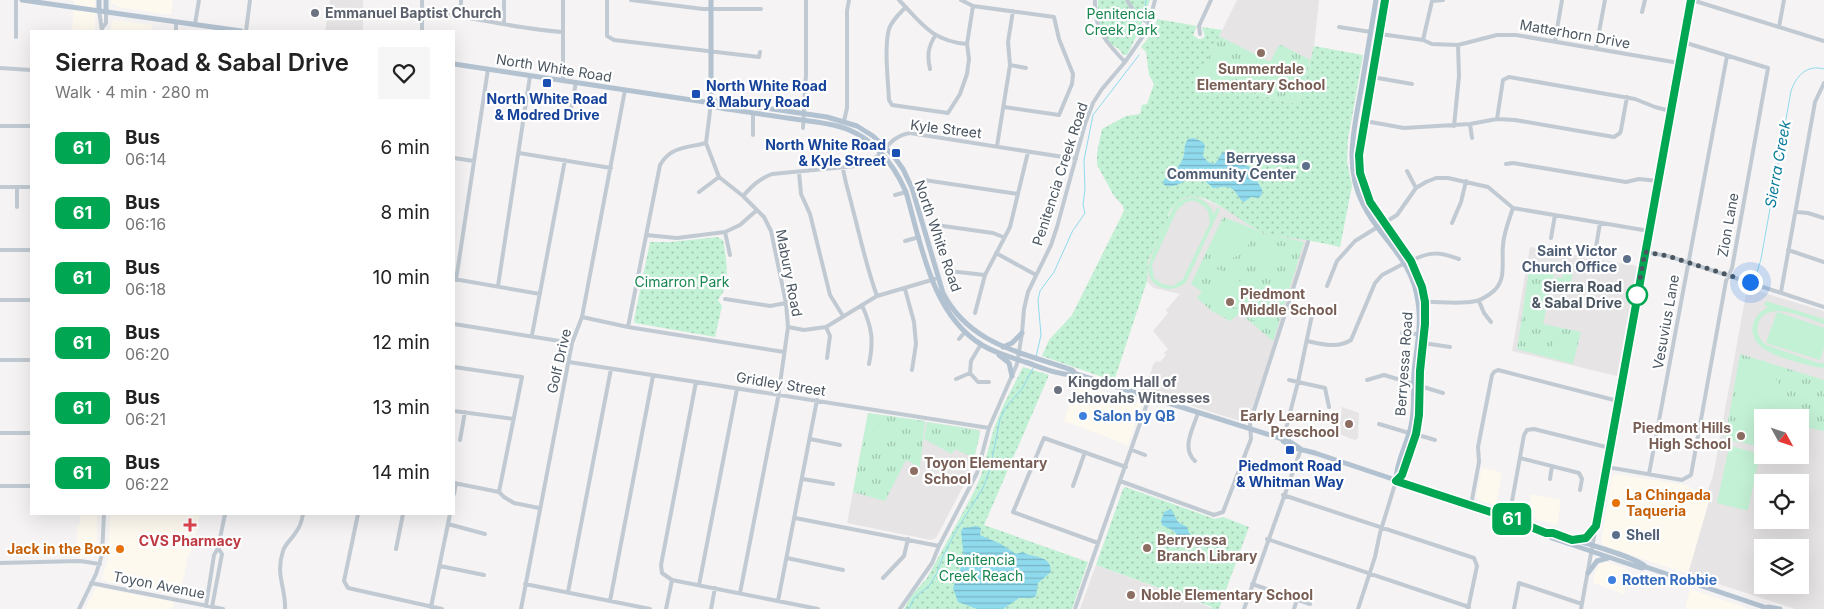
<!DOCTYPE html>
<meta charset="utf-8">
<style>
body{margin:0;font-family:Inter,sans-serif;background:#f6f6f6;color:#222;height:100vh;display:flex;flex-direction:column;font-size:19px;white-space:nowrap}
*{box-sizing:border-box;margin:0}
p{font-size:16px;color:#767676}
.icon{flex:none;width:28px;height:28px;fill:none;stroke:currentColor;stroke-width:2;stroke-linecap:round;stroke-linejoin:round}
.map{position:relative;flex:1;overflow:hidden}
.details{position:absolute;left:30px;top:30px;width:425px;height:485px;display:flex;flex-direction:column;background:#fff;border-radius:0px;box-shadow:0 5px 20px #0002}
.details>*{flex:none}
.badge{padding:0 10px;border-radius:8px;font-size:18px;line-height:32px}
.needle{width:32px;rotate:130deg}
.fabs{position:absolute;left:1754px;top:409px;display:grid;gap:10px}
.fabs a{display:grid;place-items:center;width:55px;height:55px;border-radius:0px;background:#fff;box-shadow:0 5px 20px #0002;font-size:25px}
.you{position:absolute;width:25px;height:25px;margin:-12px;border:4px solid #fff;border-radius:50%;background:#1a73e8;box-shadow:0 0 0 8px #1a73e833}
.map>.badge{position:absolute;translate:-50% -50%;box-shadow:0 0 0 2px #fff}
.round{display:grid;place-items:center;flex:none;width:52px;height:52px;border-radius:0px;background:#f6f6f6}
.overview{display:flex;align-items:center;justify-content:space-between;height:85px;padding:0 25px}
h1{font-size:24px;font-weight:600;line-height:38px}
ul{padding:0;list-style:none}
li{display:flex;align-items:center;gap:15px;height:65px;padding:0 25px}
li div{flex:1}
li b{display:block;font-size:19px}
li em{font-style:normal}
li .badge{min-width:55px;font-weight:700;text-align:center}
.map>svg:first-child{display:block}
.commercial{fill:#fdf9ef}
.education{fill:#e6e4e5;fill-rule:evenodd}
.grass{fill:url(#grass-tufts)}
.park{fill:url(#park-dots)}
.pitch{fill:#c3f1d5;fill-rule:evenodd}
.water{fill:url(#water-rules)}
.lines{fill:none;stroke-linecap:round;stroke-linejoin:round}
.stream{stroke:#90daee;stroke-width:1}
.minor{stroke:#c1cad2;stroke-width:4}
.major{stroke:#b3c2d1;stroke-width:5}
.line-casing{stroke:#fff;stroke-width:11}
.line{stroke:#00a651;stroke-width:8}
.walk{stroke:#4a5661;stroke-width:5;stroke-dasharray:0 9}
.worship-dot{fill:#6b7280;stroke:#fff;stroke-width:2}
.education-dot{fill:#8d6e63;stroke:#fff;stroke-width:2}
.transit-dot{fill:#1a4fb4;stroke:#fff;stroke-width:2}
.service-dot{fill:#5c6f8a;stroke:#fff;stroke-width:2}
.stop-dot{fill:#fff;stroke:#00a651;stroke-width:2.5}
.shop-dot{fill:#3f7fe0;stroke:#fff;stroke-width:2}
.food-dot{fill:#e8710a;stroke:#fff;stroke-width:2}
.health-dot{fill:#e0444e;stroke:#fff;stroke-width:2}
.labels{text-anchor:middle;stroke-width:4.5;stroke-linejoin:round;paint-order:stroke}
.worship-label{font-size:14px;font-weight:bold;fill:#5b616d;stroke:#fff;text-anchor:start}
.park-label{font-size:14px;fill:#17864f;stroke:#fff}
.street-label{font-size:14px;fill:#4a5661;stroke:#fff}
.education-label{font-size:14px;font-weight:bold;fill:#785e54;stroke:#fff;text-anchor:start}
.transit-label{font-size:14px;font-weight:bold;fill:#164399;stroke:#fff}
.service-label{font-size:14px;font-weight:bold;fill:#4e5e75;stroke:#fff;text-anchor:end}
.stop-label{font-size:14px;font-weight:bold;fill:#4a5661;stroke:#fff;text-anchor:end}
.shop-label{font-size:14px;font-weight:bold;fill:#366cbe;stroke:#fff;text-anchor:start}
.food-label{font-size:14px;font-weight:bold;fill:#c56008;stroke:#fff;text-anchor:start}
.health-label{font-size:14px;font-weight:bold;fill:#be3a42;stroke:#fff}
.water-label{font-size:15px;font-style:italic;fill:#0c7c9b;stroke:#fff}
</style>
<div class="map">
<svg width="1824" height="609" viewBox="0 0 1824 609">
<defs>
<pattern id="grass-tufts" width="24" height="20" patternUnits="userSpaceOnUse" patternTransform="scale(1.25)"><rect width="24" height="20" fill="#c3f1d5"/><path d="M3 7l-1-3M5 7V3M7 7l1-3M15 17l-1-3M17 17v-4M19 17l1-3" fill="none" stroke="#a0c6b0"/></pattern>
<pattern id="park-dots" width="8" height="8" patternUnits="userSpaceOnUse" patternTransform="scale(1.25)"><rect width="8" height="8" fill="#c3f1d5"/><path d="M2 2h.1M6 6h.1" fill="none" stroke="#a0c6b0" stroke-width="1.8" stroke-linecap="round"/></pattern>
<pattern id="water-rules" width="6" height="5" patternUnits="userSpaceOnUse" patternTransform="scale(1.25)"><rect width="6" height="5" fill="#90daee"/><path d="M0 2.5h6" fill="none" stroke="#78b4c4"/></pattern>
</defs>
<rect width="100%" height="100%" fill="#f5f3f3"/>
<!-- commercial -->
<path class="commercial" d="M69,0H95V31H72L74,1Z
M111,0H173L171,15L118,7L112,3Z
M115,20L153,25L152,31H111V23Z
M1077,383L1142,404L1128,445L1064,421Z
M1482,468L1502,472L1496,506L1478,500L1476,497Z
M1615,474L1686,485L1710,498L1688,574L1604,546L1601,540L1612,476Z
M1531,494L1561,500L1557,526L1528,516Z
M80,514H99L97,515V540L94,556L78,559L77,525H80Z
M110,514H200L193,549L188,556L180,595L107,582L102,578L109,555Z
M1607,562L1629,570L1624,594L1593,583L1596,569L1600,563Z
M96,587L174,602L173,609H85Z
M1690,589L1750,609H1685Z"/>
<!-- education -->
<path class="education" d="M330,0H363V31H325Z
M1237,0H1319L1314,46L1306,78L1201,73Z
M1191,196L1199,197L1225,209L1264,233L1307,240L1249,424L1139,389L1150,375L1153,365L1156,361L1160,362L1166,355L1164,353L1168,349L1153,331L1168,313L1166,310L1180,294L1154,288L1149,284L1147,281L1148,261L1172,208L1180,199Z
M1530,247L1637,266L1617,376L1512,351Z
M1747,288L1824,311V609H1795L1688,574L1710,498L1706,496L1713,476ZM1762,418H1800V455H1762ZM1762,482H1800V520H1762ZM1762,548H1800V585H1762Z
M1342,407L1359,413L1358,438L1355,440L1339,434Z
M868,413L981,430L973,464L968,477L936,538L931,540L847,523Z
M1096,565L1212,608L1211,609H1080Z"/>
<!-- grass -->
<path class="grass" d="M1219,36L1270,62L1278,47L1281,45L1310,60L1306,78L1297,104C1263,96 1231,90 1201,73Z
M1223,217L1264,233L1304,242L1273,341L1240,313L1230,321L1212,311L1197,298L1202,292L1191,284Z
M1529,270L1554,274L1543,324L1581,332L1573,364L1517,349Z
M1740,354L1824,380V431L1800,426V418H1762V447L1725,439Z
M868,413L925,421L920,467L906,460L885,501L853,492Z
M927,422L978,430L980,433L974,458L955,449L952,454L924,439Z"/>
<!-- park -->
<path class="park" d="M1098,0H1150L1139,31L1127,55H1123C1118,45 1115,49 1109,42C1099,30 1097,15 1098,0Z
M1157,19L1197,26L1193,35L1198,39H1202L1205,36L1202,27L1222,30L1201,73C1231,90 1263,96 1297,104L1306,78L1314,46L1363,55L1348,139L1347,161L1352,186L1340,247C1324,243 1308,240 1291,238C1283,236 1273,236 1265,233C1237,224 1191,168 1168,215L1169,216L1148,261L1147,281L1114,381L1042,356L1049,340L1072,315L1124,211L1123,206L1114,196L1097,165V153L1102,129L1126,116L1140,114L1142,105L1147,104L1154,84L1149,75L1146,52L1141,47L1153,32Z
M717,237L723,240C726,255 729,274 724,290C723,293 720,296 718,300L722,306L715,337L635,323L634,320L650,242H671Z
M1023,367L1049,375L984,525L1088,562L1072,609H904L912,595L927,578L974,492L981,476L994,428L1004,404Z
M1125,487L1215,519L1223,517L1249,527L1219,609H1211L1212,607L1096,565L1123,489Z"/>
<!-- pitch -->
<path class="pitch" d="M1194,197C1204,199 1210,205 1214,214L1217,208L1220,209L1186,282C1172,295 1149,289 1148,269C1148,261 1170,211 1176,204C1181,199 1187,198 1194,197ZM1190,201H1195L1204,206L1208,211L1210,223L1183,279L1173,286L1162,284L1154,278L1152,265L1177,210L1185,203Z
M1220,226L1254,230C1248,254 1238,260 1213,260Z
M1259,244L1290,247C1285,266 1276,271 1257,273Z
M1565,264L1574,267L1570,288L1555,285L1557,277L1562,278Z
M1215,269C1228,271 1243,277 1244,293C1245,298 1243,304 1242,309L1209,302Z
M1268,300L1278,302L1271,326L1247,318C1250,307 1258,304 1268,300Z
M1766,301L1824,319V324C1807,319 1765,297 1758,325C1756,333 1760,340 1766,345L1818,363H1824V368L1816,367C1796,361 1747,354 1753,325C1755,316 1761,311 1768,307L1764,305Z
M1777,312L1824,328V347L1820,360L1766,343Z
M1567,334L1579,335L1571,362L1550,356C1551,344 1556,339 1567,334Z
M1764,360L1795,409L1779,417L1762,418V427L1748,436C1722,410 1735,376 1764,360Z
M877,422L892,424L890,443L871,441L873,424Z
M1731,446L1760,454L1748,510H1745L1717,503L1729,447Z"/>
<!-- water -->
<path class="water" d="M1193,138L1201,141L1205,145L1203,156L1208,162L1214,164C1220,161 1219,152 1225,152C1239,157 1242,165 1256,170L1258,183L1262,189V194L1259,198L1251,197L1244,202C1237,198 1236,187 1226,187C1222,186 1217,188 1213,188C1189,164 1184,192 1164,185L1163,181C1172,173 1181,167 1184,155C1185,149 1184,144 1188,139Z
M1171,509L1178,522L1187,527L1190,535L1186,540L1180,539L1174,531L1162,525L1161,521L1164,512Z
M976,526L981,528L980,535L1001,544L1016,554L1023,552C1034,559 1051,554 1051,572L1038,583L1036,596L1032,598H1019L1003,609H977L958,602L953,588L964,559L961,531L964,527L966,528Z"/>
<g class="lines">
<!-- stream -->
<path class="stream" d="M1145,9L1146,0
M1074,229L1085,213L1083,205L1085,189L1084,160L1093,115L1139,55
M1755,279L1761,259L1791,91C1796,76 1807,64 1824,69
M1036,357L1041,335L1038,300L1040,291L1054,272L1073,230
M1007,406L1022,389L1033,368
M909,609L914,598L929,586L937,573L943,556L956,531L983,488L990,469L1000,419L1006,407"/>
<!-- minor -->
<path class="minor" d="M422,0V31
M461,0V16
M504,0V24
M607,0V36L614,40L759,57L760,52
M631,0L703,9H761
M899,0C922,24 932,41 967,44
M961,0L973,6L1054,17L1059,39L1073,74L1072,84L1059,115L1004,107
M1095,0C1094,30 1105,41 1125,62
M1127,0L1136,15L1149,23
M1692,0L1824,41
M906,7C900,13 892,20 889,29C884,47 888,80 889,100L892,105L948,113L960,94L967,74L969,59L967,44L973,6
M99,10L102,31
M422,11C469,16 516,29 563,32
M1642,12L1645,0
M176,22V31
M195,24L199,0
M1339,27L1371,32
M1779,27L1784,0
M102,28L106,23V11
M246,31L250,0
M1200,34L1199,26L1211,0
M1380,34L1423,40L1432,44L1458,45L1497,35H1516L1679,63
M16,37V0
M1423,40L1432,1L1443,0
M1555,41L1562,0
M1596,48L1605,0
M1010,65L1026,68
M0,68L31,70
M930,69C927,56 928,47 935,36
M1372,77L1412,84
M563,81V0
M711,103L706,143L719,177L743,196L764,217L771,231L786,303L788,327L778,398L740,593
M753,113V135
M570,115L576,82
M1497,119L1503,80L1509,77L1635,99L1655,107L1670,111
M844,121L847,108V11L849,0
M1365,121L1404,128L1470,124L1497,119L1515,120L1614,137L1620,133L1621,130L1627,97
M1470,124L1472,138
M0,126H31
M1454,126L1459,76L1458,45
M803,128L806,74V0
M997,146L1010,65L1008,42L1013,11
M519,153L611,168
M454,158L474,161
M1506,164L1513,163L1626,182L1639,179L1658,181
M843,168C845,182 849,193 852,206C860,236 866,266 877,296
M1407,171L1416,188
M799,172L801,194L810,214L830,295L843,316
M924,180L1018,194
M0,187H31
M699,192L719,177
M895,195L906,192
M743,196C752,186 759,179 772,174L866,165C884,155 889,136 910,133L1076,159
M17,207V187
M1796,212L1808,213L1824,218
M1452,223L1461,202L1466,181
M936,225L993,233L1003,237
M725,232L730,255
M646,235L677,238L725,232L740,225L757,210
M1551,238L1555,215
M905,241L919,237
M1596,247L1600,223
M0,250H31
M1788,250L1824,262
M1645,252L1668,256L1824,307
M996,253L1036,275
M1411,261C1430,251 1439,252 1459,259
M949,271L985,275
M454,279L540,294
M456,280L488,69
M498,286L530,76
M1327,286L1337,261L1355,241L1397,215L1416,188L1426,182L1436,178H1448L1488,187L1513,208L1649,231
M905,289L914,322L916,344L912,370
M1781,292L1815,102L1824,83
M725,299L770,306L786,303
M0,300H31
M1479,301L1484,313L1491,322
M1419,302C1438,301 1458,305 1476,301C1481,300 1485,297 1490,294C1508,282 1501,263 1503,245C1504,232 1509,220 1513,208
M862,305C872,328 874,340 869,364
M975,313L985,275L1010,227L1028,152
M582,317L628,327L784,352
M454,324L572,343
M628,327L660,165C671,146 687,148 706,143
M788,327L804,330L826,327L877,296L935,279
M826,327L830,336L827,358
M1402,333L1418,334
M532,335L565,160
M959,339L965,332
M1307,341C1322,344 1337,349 1351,340L1375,283L1382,275L1405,263
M1423,343L1450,347
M981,344L971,361L970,373L978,382H989
M0,360H31
M569,362L989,428
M454,367L522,377L499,492
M956,379L970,373
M1289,380L1325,388L1329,407
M1367,380L1384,375L1443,393
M454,411L514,419
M1379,424L1409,433
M0,433H31
M1415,434L1435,440
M810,439L840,445
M460,440L465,412
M1283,440L1298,382L1312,315L1316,308
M1132,450L1145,455
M1520,458L1579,473L1582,479L1580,490
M1195,461C1181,448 1193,429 1198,413
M1607,467L1682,480L1691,475L1726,281L1732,268L1768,68L1683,42
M1649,474L1727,56
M803,479L833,484
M1550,479L1552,466
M1120,481L1214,515L1223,512L1251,439L1250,423L1308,242
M454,483L499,492L504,497L514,503L539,508
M0,486H31
M1073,486L1085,452
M454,494L456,483
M1283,495L1474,558L1477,566L1468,609
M1471,505L1479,462L1478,447L1492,375L1494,372L1498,370L1618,401
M358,514L344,581L348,588L442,609
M795,518L939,546
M1509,518L1524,435L1527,430L1534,429L1610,448
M448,524L485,534
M1267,539L1469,607
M1098,543L1013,512L1044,438L1126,467
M396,549L403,514
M787,558L843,570
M0,563L80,561L100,564
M440,566L484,575
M883,578L904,556L908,539
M672,580L818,609
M91,583L223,609
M525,584L650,609
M1252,584L1310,604
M699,585L737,389
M568,592L611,369
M610,601L653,376
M778,601L817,400
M206,606L214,555L218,548L225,514
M212,607L222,554L218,548
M431,607L450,514
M79,609L96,574L102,555L104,514
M285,609C286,587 275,576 283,551C285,544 292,539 296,532C300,527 302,520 303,514
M521,609L572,343L582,317L625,90
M666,609L672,580L662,573L661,565L696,382
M711,609L715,588
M900,609L932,563L939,546L977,473L989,428L1017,364L1022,333L1024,309L1028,292L1051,245L1057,227L1085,124L1093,103L1102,89L1125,62L1143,36L1149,23L1155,0
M1075,609L1149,398
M1244,609L1301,449
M1294,609L1297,600
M1358,609L1375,557L1380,533L1396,481
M1514,609L1519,583L1582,604
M1581,609L1691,0"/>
<!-- major -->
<path class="major" d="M22,0L241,31
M106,0V11
M1376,0C1371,30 1366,60 1361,90C1354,129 1344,167 1363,204C1381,241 1412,257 1418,302C1422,325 1416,350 1414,373C1413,391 1415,408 1411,426C1407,444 1396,462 1396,480
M1385,0L1360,146L1359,158L1363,185L1370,203L1411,261L1423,287L1425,302L1419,415L1415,434L1402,475L1396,481
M99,10V0
M454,64L705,102L711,103L717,101L827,117L857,126L873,136L893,155L903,169L912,188L943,293C970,345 1021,352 1072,370L1076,374L1289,441L1301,449
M711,103L716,107L726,109C749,112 772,116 795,119C807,121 821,122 833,125C868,132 892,160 906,192C921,244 932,315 982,345C995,353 1010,357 1025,362C1038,366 1062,377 1076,374
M711,103V0
M1003,347L1012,343L1022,333
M999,355L1009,363L1012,376
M1283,441L1295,448L1315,453L1509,518L1546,533L1552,538L1641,568L1646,567
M1547,533H1553C1573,540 1635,556 1646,567L1770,609
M1575,540L1586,538L1596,526
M1588,573L1597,561L1608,558
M1768,607L1780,609"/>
</g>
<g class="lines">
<defs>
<path id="line" d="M1385,0L1359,155L1360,173L1370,202L1411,261L1422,287L1425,302V324L1420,371L1419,415L1416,434L1402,475L1396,481L1509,518L1546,533H1553L1572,540L1586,538L1596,526L1691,0"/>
</defs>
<!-- line casing -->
<use href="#line" class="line-casing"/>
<!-- line -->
<use href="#line" class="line"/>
<!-- walk -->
<path class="walk" d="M1637,295L1645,252L1668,256L1750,282"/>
</g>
<!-- markers -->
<g class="worship-dot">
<circle cx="315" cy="13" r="5"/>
<circle cx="1058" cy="390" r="5"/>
</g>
<g class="education-dot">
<circle cx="1261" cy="53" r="5"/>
<circle cx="1230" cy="302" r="5"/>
<circle cx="1349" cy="424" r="5"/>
<circle cx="1741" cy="436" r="5"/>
<circle cx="914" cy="471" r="5"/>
<circle cx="1147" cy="548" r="5"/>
<circle cx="1131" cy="595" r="5"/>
</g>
<g class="transit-dot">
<rect x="542" y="78" width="10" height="10" rx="2.5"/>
<rect x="691" y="89" width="10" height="10" rx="2.5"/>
<rect x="891" y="148" width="10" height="10" rx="2.5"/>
<rect x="1285" y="445" width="10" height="10" rx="2.5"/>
</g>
<g class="service-dot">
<circle cx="1306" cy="166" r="5"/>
<circle cx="1627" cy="259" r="5"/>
<circle cx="1616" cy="535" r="5"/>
</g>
<circle class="stop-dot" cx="1637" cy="295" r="10"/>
<g class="shop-dot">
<circle cx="1083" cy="416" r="5"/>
<circle cx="1612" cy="580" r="5"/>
</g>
<g class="food-dot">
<circle cx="1616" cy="503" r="5"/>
<circle cx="120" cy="549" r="5"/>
</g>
<path class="health-dot" d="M187.5 517.5h5v5h5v5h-5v5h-5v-5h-5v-5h5z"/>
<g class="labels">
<!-- worship labels -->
<g class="worship-label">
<text x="325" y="18">Emmanuel Baptist Church</text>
<text x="1068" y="387">Kingdom Hall of<tspan x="1068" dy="16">Jehovahs Witnesses</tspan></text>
</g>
<!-- park labels -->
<g class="park-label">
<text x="1121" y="19">Penitencia<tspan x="1121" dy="16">Creek Park</tspan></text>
<text x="682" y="287">Cimarron Park</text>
<text x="981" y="565">Penitencia<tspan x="981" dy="16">Creek Reach</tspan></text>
</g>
<!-- street labels -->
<g class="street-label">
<text transform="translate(1575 34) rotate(10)" y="5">Matterhorn Drive</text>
<text transform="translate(554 68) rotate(9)" y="5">North White Road</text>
<text transform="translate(946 129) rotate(7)" y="5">Kyle Street</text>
<text transform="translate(1060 174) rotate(-72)" y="5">Penitencia Creek Road</text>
<text transform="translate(1728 225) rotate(-80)" y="5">Zion Lane</text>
<text transform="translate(938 236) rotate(71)" y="5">North White Road</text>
<text transform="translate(789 273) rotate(79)" y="5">Mabury Road</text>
<text transform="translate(1666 322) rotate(-80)" y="5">Vesuvius Lane</text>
<text transform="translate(559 361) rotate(-77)" y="5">Golf Drive</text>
<text transform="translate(1404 364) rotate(-86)" y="5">Berryessa Road</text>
<text transform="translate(781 384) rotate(9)" y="5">Gridley Street</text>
<text transform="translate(159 585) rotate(11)" y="5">Toyon Avenue</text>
</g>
<!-- education labels -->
<g class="education-label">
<text x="1261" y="74" text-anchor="middle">Summerdale<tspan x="1261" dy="16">Elementary School</tspan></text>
<text x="1240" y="299">Piedmont<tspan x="1240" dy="16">Middle School</tspan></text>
<text x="1339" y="421" text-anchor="end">Early Learning<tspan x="1339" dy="16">Preschool</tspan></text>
<text x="1731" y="433" text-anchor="end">Piedmont Hills<tspan x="1731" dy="16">High School</tspan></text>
<text x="924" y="468">Toyon Elementary<tspan x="924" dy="16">School</tspan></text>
<text x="1157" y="545">Berryessa<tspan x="1157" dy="16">Branch Library</tspan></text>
<text x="1141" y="600">Noble Elementary School</text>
</g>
<!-- transit labels -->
<g class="transit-label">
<text x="706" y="91" text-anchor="start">North White Road<tspan x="706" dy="16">&amp; Mabury Road</tspan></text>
<text x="547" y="104">North White Road<tspan x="547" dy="16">&amp; Modred Drive</tspan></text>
<text x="886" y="150" text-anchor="end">North White Road<tspan x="886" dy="16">&amp; Kyle Street</tspan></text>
<text x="1290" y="471">Piedmont Road<tspan x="1290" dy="16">&amp; Whitman Way</tspan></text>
</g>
<!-- service labels -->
<g class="service-label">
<text x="1296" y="163">Berryessa<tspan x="1296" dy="16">Community Center</tspan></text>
<text x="1617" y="256">Saint Victor<tspan x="1617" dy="16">Church Office</tspan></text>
<text x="1626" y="540" text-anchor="start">Shell</text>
</g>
<!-- stop labels -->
<g class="stop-label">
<text x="1622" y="292">Sierra Road<tspan x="1622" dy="16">&amp; Sabal Drive</tspan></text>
</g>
<!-- shop labels -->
<g class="shop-label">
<text x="1093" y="421">Salon by QB</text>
<text x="1622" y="585">Rotten Robbie</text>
</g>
<!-- food labels -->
<g class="food-label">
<text x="1626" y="500">La Chingada<tspan x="1626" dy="16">Taqueria</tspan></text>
<text x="110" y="554" text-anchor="end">Jack in the Box</text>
</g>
<!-- health labels -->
<g class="health-label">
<text x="190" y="546">CVS Pharmacy</text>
</g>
<!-- water labels -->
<g class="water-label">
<text transform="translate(1778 164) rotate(-80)" y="5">Sierra Creek</text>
</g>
</g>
</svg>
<div class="fabs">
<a><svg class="needle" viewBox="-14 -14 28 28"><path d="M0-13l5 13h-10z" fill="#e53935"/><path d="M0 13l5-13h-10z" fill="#767676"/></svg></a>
<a><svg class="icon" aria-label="locate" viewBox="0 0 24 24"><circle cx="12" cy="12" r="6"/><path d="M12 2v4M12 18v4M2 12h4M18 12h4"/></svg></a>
<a><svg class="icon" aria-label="layers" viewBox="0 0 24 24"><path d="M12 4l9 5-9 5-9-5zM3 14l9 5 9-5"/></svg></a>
</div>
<div class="you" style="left:1750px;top:282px"></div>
<b class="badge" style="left:1512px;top:519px;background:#00a651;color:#fff">61</b>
<section class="details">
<div class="overview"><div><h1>Sierra Road &amp; Sabal Drive</h1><p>Walk · 4 min · 280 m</p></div><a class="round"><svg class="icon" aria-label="heart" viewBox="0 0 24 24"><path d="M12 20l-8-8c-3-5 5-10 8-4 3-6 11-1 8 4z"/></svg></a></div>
<ul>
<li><span class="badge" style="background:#00a651;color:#fff">61</span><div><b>Bus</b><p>06:14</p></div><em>6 min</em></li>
<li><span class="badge" style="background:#00a651;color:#fff">61</span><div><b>Bus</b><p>06:16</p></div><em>8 min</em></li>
<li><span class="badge" style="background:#00a651;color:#fff">61</span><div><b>Bus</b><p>06:18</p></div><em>10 min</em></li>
<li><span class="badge" style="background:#00a651;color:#fff">61</span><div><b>Bus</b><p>06:20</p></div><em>12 min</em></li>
<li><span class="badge" style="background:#00a651;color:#fff">61</span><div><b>Bus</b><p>06:21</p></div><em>13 min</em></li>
<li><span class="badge" style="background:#00a651;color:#fff">61</span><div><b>Bus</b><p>06:22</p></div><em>14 min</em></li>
</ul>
</section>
</div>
